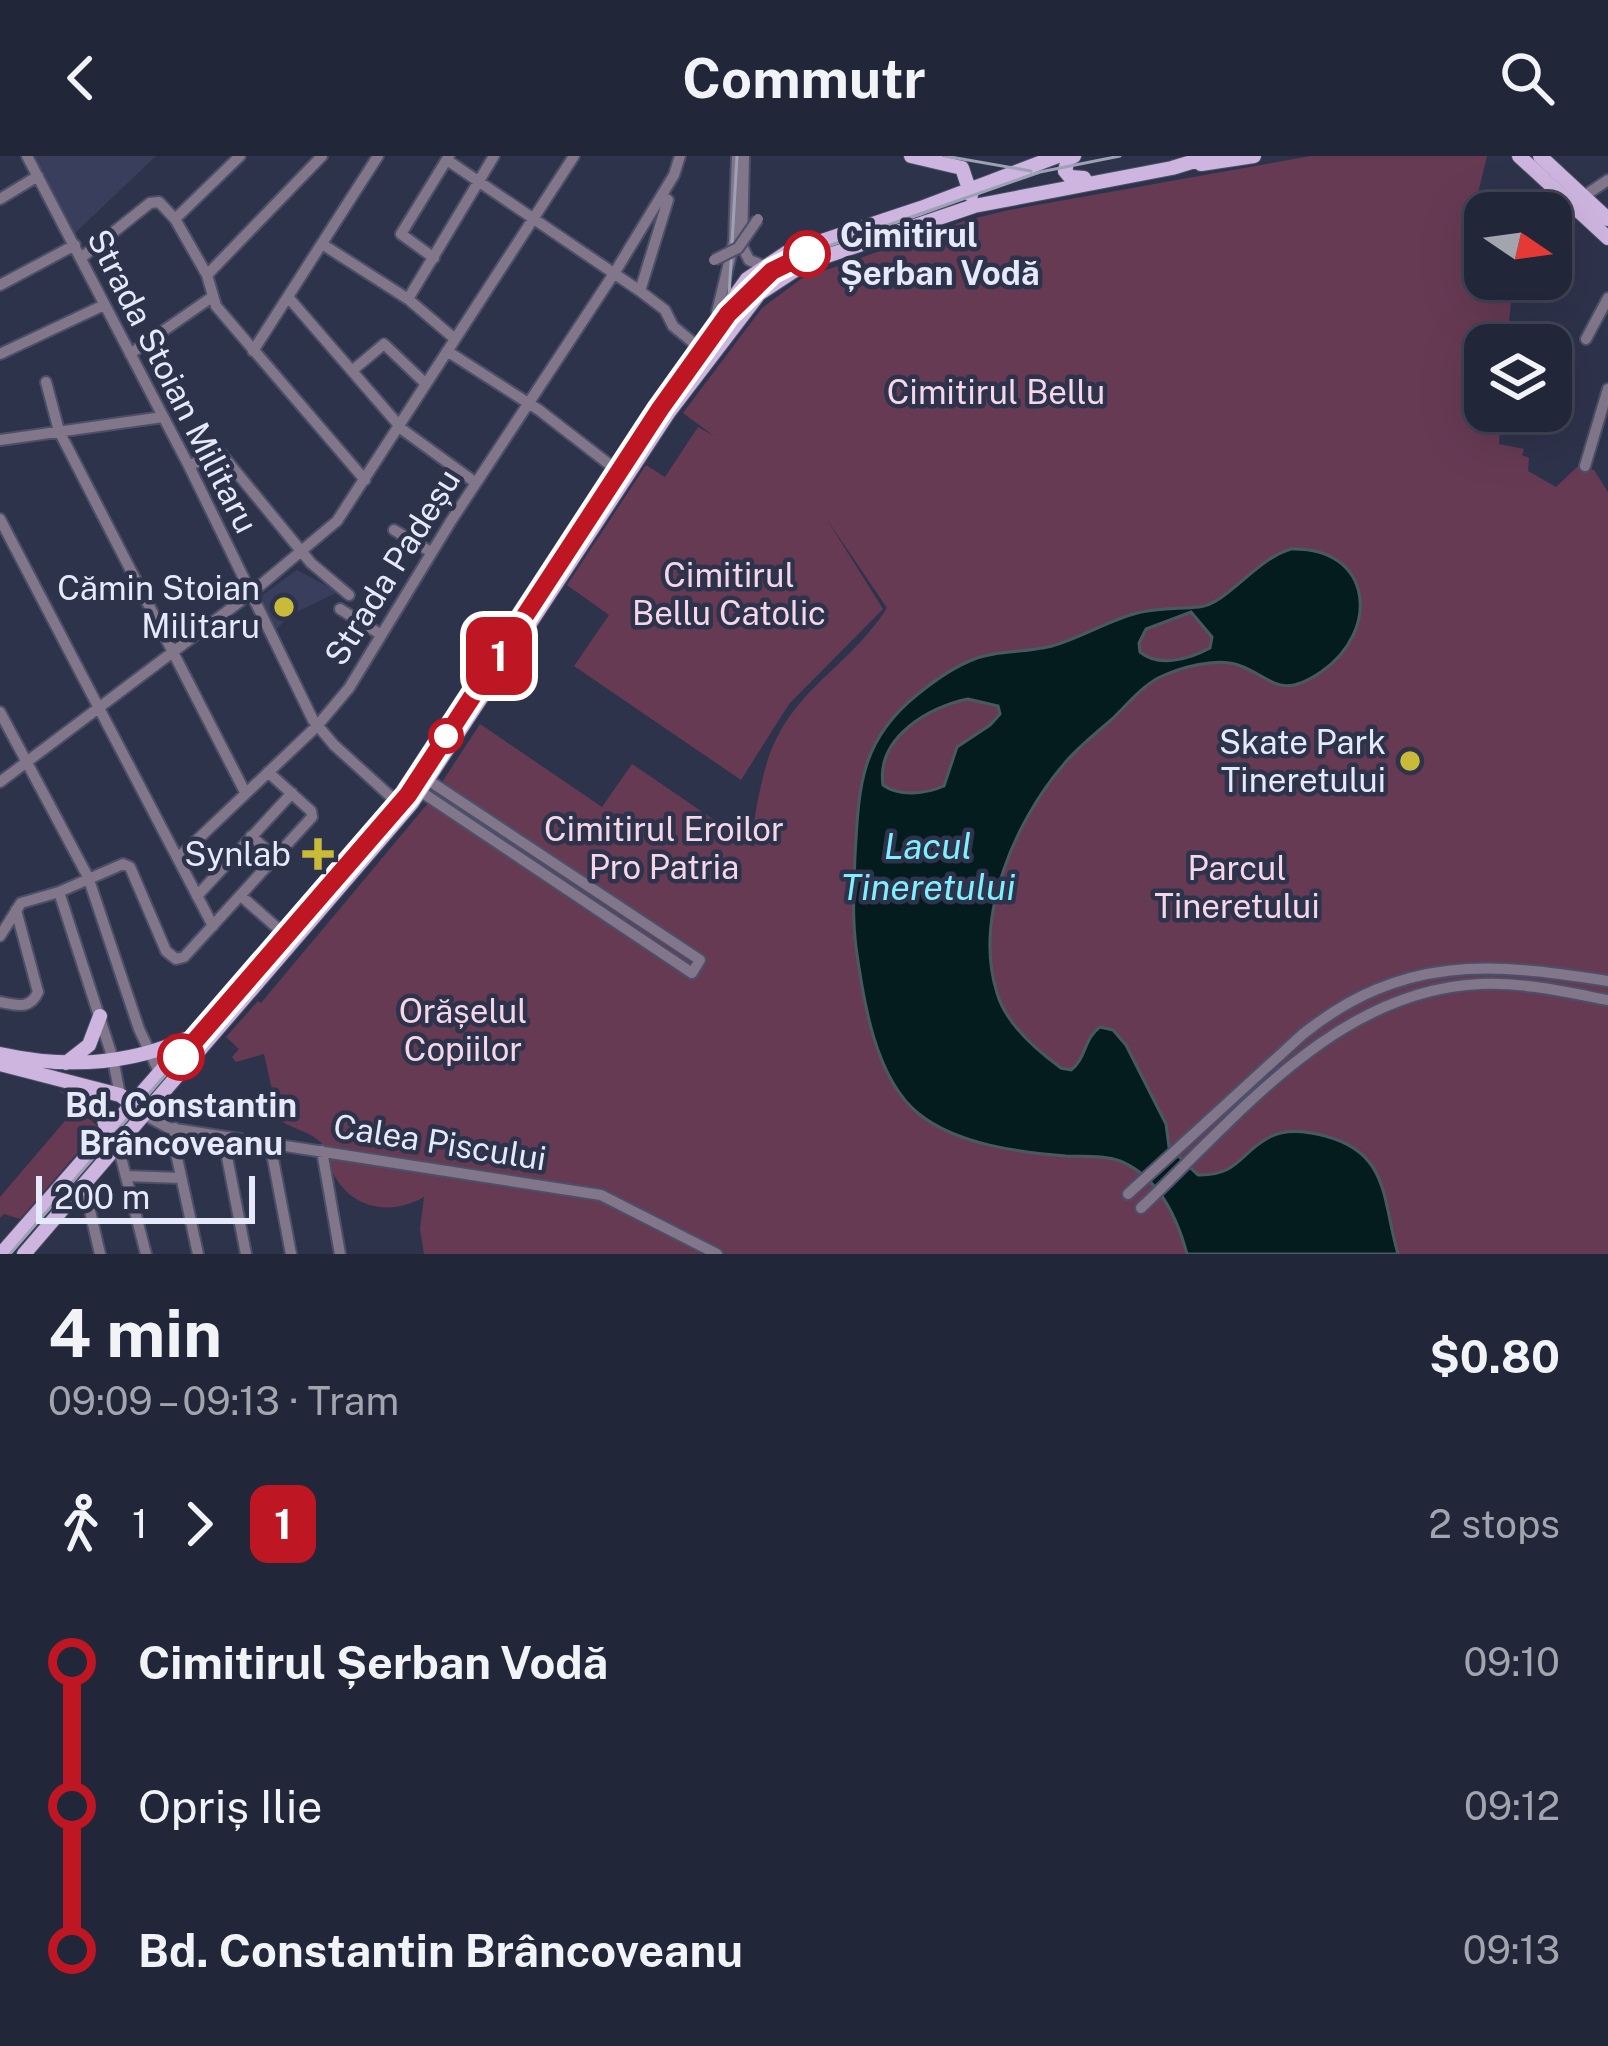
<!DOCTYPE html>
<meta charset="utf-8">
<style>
body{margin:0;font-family:"Public Sans",sans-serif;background:#2a2e41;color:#f1f3f6;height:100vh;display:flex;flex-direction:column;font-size:45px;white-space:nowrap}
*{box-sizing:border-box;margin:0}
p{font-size:39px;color:#a2a5ae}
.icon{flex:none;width:66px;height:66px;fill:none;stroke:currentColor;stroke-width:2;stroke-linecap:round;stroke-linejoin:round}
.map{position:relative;height:1098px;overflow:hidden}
.sheet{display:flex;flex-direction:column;background:#222639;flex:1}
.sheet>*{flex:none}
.badge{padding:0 24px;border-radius:18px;font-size:42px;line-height:78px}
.needle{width:78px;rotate:103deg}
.tools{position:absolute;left:1464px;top:36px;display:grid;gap:24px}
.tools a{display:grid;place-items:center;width:108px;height:108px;border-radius:24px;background:#222639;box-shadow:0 12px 48px #0002,0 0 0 3px #3f4353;font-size:60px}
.scale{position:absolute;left:36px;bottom:30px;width:219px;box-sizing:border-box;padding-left:12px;border:6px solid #e6e9fa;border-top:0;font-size:33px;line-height:42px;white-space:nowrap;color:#e6e9fa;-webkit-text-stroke:9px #2e334c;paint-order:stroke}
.map>.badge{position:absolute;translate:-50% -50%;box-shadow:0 0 0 6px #fff}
.legs{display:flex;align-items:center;gap:18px;height:132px;padding:0 48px;font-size:39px}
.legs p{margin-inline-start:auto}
.headline{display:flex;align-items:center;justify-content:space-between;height:204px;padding:0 48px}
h1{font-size:66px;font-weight:700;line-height:90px}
ul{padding:0 48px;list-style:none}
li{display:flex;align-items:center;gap:42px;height:144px;font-size:45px}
li i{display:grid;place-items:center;width:18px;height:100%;margin:0 15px;background:currentColor}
li i::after{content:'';width:30px;height:30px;margin:-15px;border:9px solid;border-radius:50%;background:#222639}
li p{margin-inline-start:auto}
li:first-child i{background:linear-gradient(#0000 50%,currentColor 0)}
li:last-child i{background:linear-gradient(currentColor 50%,#0000 0)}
header{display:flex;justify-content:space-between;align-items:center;height:156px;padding:0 48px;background:#222639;font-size:54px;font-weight:700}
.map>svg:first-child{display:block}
.built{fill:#393e5c}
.green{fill:#673a54}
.water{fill:#051c1f;stroke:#485a61;stroke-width:3;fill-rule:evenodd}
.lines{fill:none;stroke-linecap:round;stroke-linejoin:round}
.minor-casing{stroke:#4b5068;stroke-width:14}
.major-casing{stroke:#4b5068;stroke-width:16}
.minor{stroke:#81768a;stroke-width:10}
.major{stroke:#cdb5df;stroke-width:14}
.tram{stroke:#9da1b5;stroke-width:3}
.minor-bridge-casing{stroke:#4b5068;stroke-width:14;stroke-linecap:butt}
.minor-bridge{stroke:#81768a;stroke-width:10}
.line-1-casing{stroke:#fff;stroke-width:27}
.line-1{stroke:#be1622;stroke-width:18}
.stop-1-dot{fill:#fff;stroke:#be1622;stroke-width:6}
.poi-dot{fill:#caba3a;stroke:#2e334c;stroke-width:4.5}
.labels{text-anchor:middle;stroke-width:9;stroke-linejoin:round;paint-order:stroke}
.stop-label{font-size:33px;font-weight:bold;fill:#e6e9fa;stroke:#2e334c;text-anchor:start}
.street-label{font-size:33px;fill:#e6e9fa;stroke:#2e334c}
.park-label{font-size:33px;fill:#f6d6e7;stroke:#2e334c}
.poi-label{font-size:33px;fill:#e6e9fa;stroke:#2e334c;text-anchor:end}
.water-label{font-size:36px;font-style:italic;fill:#80f0fe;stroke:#2e334c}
</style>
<header><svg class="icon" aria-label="back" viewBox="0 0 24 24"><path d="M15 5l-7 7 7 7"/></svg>Commutr<svg class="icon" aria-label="search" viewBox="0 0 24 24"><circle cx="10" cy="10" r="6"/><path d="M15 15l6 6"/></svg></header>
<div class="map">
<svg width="1608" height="1098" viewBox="0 0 1608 1098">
<rect width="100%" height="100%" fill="#2e334c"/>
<!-- built -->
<path class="built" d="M33,0H156L74,78Z
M297,414L338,436L290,459L274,476L257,443Z"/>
<!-- green -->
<path class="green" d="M1311,0H1487L1467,83L1485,98V123H1513L1507,189H1485V255H1501L1499,288L1524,293L1522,299L1529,302L1528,315L1556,331L1577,311L1594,314L1608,336V1098H424L420,1073L424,1041C389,1061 348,1053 330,1011C328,1005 329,998 326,993C314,973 286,974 271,957L273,938L264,898L236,906L232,901L239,893L226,881L258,845L261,847L429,646L480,568L602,651L632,608L754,691C752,668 757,648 762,625C782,535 843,520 887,452L826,362L883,453L789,548L741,624L574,510L609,459L567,429L646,309L665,321L698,271L714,280L683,257L762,152L801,123L964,65L1009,54Z
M59,934L96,958L92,965L99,972L20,1063L4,1058L0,1062V1041L76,952Z"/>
<!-- water -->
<path class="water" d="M1291,393C1373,391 1381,475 1321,516C1278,545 1273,521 1238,509C1215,501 1179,512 1158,522C1140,532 1126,550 1111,564C1095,578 1077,592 1064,608C1015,665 973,761 997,837C1006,868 1036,894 1061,912L1071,914C1086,903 1084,882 1100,871L1113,874L1126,889L1166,968L1169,991L1198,1019C1239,1020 1240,996 1270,981C1287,972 1307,975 1325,980C1390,997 1382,1044 1398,1098H1187C1177,1061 1159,1021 1120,1005C1104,999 1083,1001 1066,1000C1019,996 958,989 919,958C875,923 863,843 856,791C852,760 854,730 855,700C859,630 860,584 918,538C934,525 952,512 972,504C997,494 1025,497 1052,490C1081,482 1107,465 1137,457C1159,452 1178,453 1199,451C1227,448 1256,403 1291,393ZM1191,456L1212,481L1210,492C1190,503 1159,512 1140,496L1139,487L1146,473ZM968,543L998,550L1000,558L990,569L957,591L944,630C926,638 899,641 883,629C876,582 928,551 968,543Z"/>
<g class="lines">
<defs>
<path id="minor" d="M27,0L189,310L313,564L334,589L399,648
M744,0L742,90L749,104L764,110
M447,4L640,135L665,154L673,170L696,189
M1584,40L1608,24
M0,43L38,20
M175,63L240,0
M322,88L408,143L455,183
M81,102L150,47L159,46L175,63L207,119L216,150L365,324
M434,102L401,78L449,0
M207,119L322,0
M0,129L75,89
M640,135L668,44L662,40
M288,141L403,274L476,327
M408,143L494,0
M717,156L734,86L737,0
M1586,183L1608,142
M253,195L378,0
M447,195L539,254L614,312
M0,198L104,149
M130,198L212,141
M353,214L384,188L426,228
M46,226L59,275L245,636
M0,284L163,261
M189,310L219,295L311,407L349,439
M1585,310L1608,233
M0,363L213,770
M394,374L431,396
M340,453L380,478
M0,556L88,721L139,873L160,918
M0,626L250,438L337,365L574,0
M420,635L692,817L700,804L428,624
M251,680L276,702
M178,702L317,570L349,532L451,365L615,116L674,19L680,0
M59,736L113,903L120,939
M197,740L292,637
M241,740L283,777
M0,780L21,747L59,736L123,708L130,711L166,795L176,803L184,801L312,661L311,655L268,616
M0,846C17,849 30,854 38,836L16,754
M145,959L169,972L601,1039L717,1098
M175,972L174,988L198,1098
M228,981L227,1001L246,1098
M270,987L291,1098
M118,990L146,1098
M322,995L340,1098
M126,1020L181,1022
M84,1029L100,1098
M1128,1038L1303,878C1402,799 1490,806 1608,825
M1141,1052C1237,961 1337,834 1480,828C1523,826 1566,836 1608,844"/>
<path id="major" d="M911,0L962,12L971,39
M1074,0L1068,3L1065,15L1070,21L1084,22
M1519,0L1608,82
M1540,0L1608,63
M1201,8L1254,0
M0,898C64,912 125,910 186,883
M66,907L89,889L100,860
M0,908L120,939L137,951
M80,933L102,954L107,977
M1,1098L396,646L648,261L747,123L786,97L921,52L1058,0
M24,1098L412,647L669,256L759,138L806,107L974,50L1172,12L1211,0"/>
</defs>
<!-- minor casing -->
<use href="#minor" class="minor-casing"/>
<!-- major casing -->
<use href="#major" class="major-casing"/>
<!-- minor -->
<use href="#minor" class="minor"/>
<!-- major -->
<use href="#major" class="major"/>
<!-- tram -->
<path class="tram" d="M945,0L1031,15
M728,158L737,0
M10,1098L408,639L660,253L728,158L753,131L789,105L834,88L1040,16L1120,0"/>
<defs>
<path id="minor-bridge" d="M714,104L738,92L758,63"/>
</defs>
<!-- minor-bridge casing -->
<use href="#minor-bridge" class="minor-bridge-casing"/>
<!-- minor-bridge -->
<use href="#minor-bridge" class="minor-bridge"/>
</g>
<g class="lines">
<defs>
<path id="line-1" d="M181,901L408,639L660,253L728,158L772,115L807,98"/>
</defs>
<!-- line-1 casing -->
<use href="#line-1" class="line-1-casing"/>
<!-- line-1 -->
<use href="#line-1" class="line-1"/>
</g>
<!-- markers -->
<g class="stop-1-dot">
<circle cx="807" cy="98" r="21"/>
<circle cx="446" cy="580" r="15"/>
<circle cx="181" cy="901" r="21"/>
</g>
<g class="poi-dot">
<circle cx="284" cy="451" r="12"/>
<circle cx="1410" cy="605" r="12"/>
<path d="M312 680h12v12h12v12h-12v12h-12v-12h-12v-12h12z"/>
</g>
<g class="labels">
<!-- stop labels -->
<g class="stop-label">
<text x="840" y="91">Cimitirul<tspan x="840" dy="38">Șerban Vodă</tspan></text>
<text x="181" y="961" text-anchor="middle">Bd. Constantin<tspan x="181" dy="38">Brâncoveanu</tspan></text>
</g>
<!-- street labels -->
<g class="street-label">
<text transform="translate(173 225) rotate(63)" y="12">Strada Stoian Militaru</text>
<text transform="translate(392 411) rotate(-58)" y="12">Strada Padeșu</text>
<text transform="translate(440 986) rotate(9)" y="12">Calea Piscului</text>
</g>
<!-- park labels -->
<g class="park-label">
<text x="996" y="248">Cimitirul Bellu</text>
<text x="729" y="431">Cimitirul<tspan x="729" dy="38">Bellu Catolic</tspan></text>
<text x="664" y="685">Cimitirul Eroilor<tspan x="664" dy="38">Pro Patria</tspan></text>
<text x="1237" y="724">Parcul<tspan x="1237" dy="38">Tineretului</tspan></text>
<text x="463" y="867">Orășelul<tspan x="463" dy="38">Copiilor</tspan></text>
</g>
<!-- poi labels -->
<g class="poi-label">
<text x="260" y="444">Cămin Stoian<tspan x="260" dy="38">Militaru</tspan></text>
<text x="1386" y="598">Skate Park<tspan x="1386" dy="38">Tineretului</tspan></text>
<text x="291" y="710">Synlab</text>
</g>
<!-- water labels -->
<g class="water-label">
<text x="928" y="703">Lacul<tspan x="928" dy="41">Tineretului</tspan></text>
</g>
</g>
</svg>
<div class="tools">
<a><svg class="needle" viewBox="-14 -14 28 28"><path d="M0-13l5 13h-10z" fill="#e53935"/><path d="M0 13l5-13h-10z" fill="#a2a5ae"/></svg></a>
<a><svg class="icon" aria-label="layers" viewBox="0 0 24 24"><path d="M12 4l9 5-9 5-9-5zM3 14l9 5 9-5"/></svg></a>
</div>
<div class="scale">200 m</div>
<b class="badge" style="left:499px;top:500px;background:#be1622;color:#fff">1</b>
</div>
<section class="sheet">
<div class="headline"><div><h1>4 min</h1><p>09:09 – 09:13 · Tram</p></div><b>$0.80</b></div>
<div class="legs"><svg class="icon" aria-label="walk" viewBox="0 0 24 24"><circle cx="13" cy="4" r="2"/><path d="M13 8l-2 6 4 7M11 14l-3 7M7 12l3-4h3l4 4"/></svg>1<svg class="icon" aria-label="forward" viewBox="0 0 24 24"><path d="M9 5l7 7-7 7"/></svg><b class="badge" style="background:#be1622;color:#fff">1</b><p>2 stops</p></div>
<ul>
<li><i style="color:#be1622"></i><b>Cimitirul Șerban Vodă</b><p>09:10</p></li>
<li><i style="color:#be1622"></i><span>Opriș Ilie</span><p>09:12</p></li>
<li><i style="color:#be1622"></i><b>Bd. Constantin Brâncoveanu</b><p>09:13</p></li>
</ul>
</section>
